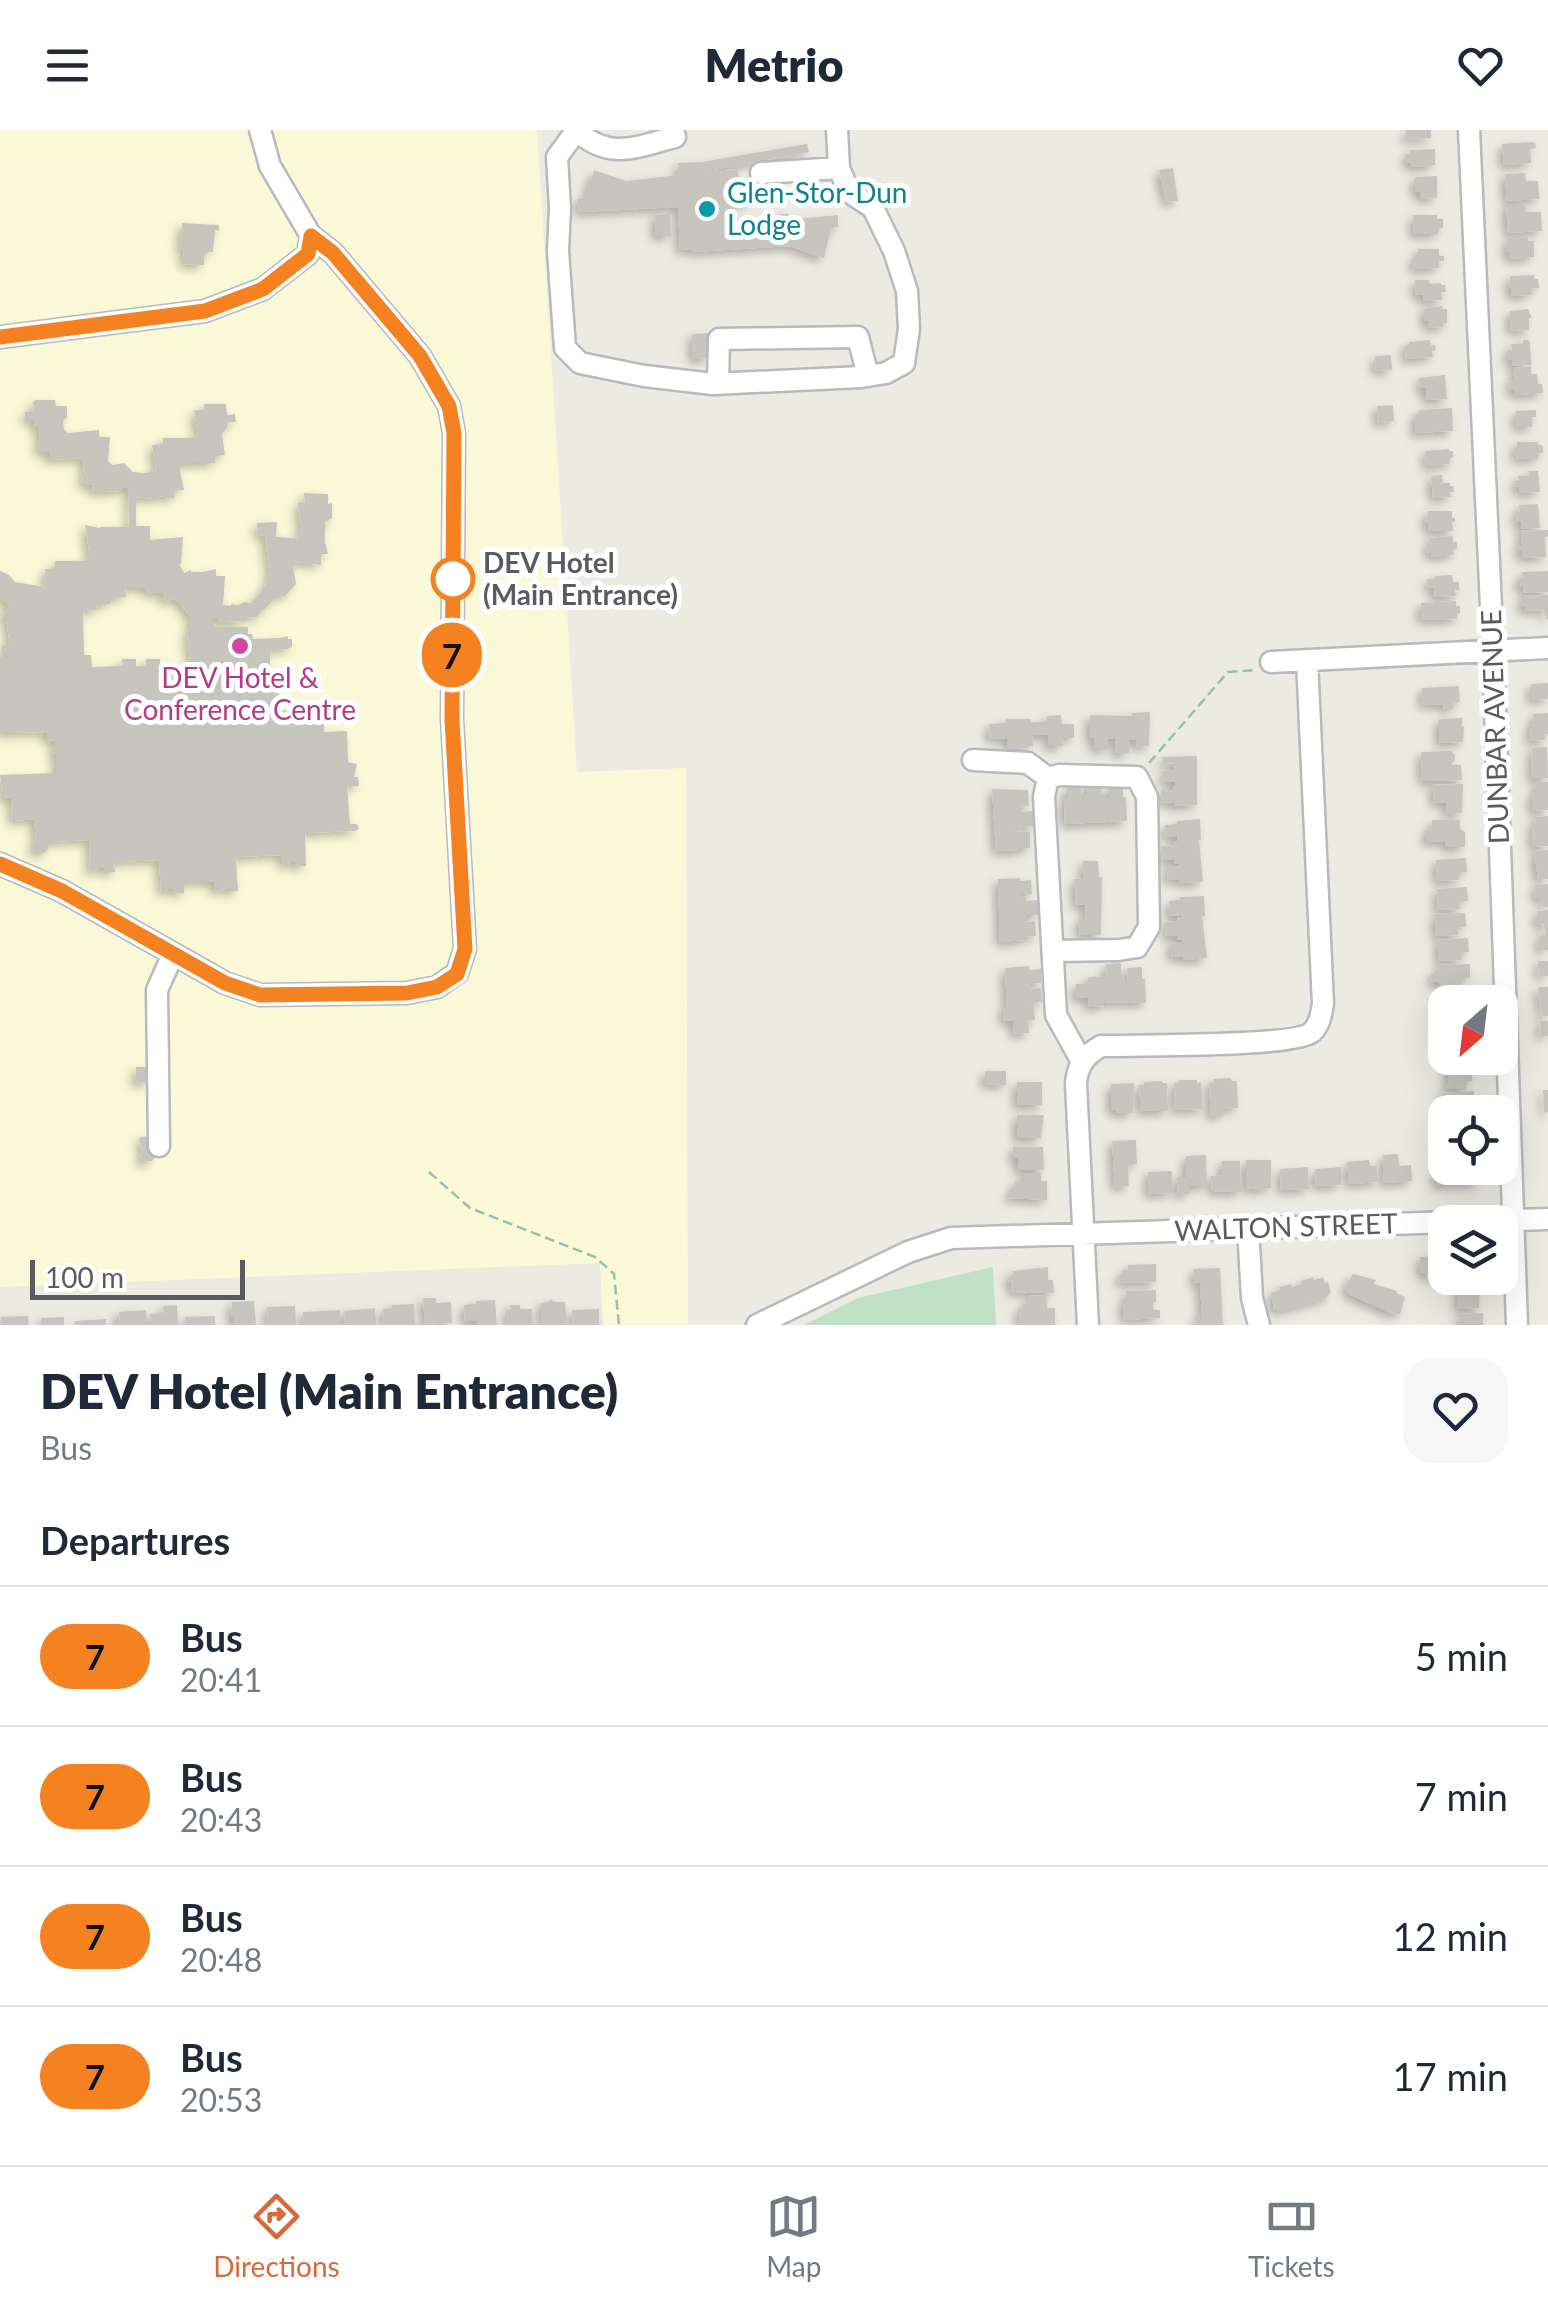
<!DOCTYPE html>
<style>
body{margin:0;font-family:Lato,sans-serif;background:#f6f6f7;color:#1f2937;height:100vh;display:flex;flex-direction:column;font-size:38px;white-space:nowrap}
*{box-sizing:border-box;margin:0}
p{font-size:32px;color:#747a83}
.icon{flex:none;width:55px;height:55px;fill:none;stroke:currentColor;stroke-width:2;stroke-linecap:round;stroke-linejoin:round}
.map{position:relative;height:1195px;overflow:hidden}
.side{display:flex;flex-direction:column;background:#fff;flex:1}
.side>*{flex:none}
.badge{padding:0 20px;border-radius:32px;font-size:35px;line-height:65px}
.needle{width:65px;rotate:208deg}
.buttons{position:absolute;left:1428px;top:855px;display:grid;gap:20px}
.buttons a{display:grid;place-items:center;width:90px;height:90px;border-radius:20px;background:#fff;box-shadow:0 10px 40px #0002;font-size:50px}
.scale{position:absolute;left:30px;bottom:25px;width:215px;box-sizing:border-box;padding-left:10px;border:5px solid #5a5b60;border-top:0;font-size:28px;line-height:35px;white-space:nowrap;color:#5a5b60;-webkit-text-stroke:8px #fff;paint-order:stroke}
.map>.badge{position:absolute;translate:-50% -50%;box-shadow:0 0 0 5px #fff}
h2{padding:0 40px;font-size:38px;line-height:90px}
.round{display:grid;place-items:center;flex:none;width:105px;height:105px;border-radius:30px;background:#f6f6f7}
.head{display:flex;align-items:center;justify-content:space-between;height:170px;padding:0 40px}
h1{font-size:48px;font-weight:800;line-height:75px}
ul{padding:0;list-style:none}
li{display:flex;align-items:center;gap:30px;height:140px;padding:0 40px;border-top:2px solid #e0e1e3}
li div{flex:1}
li b{display:block;font-size:38px}
li em{font-style:normal}
li .badge{min-width:110px;font-weight:700;text-align:center}
header{display:flex;justify-content:space-between;align-items:center;height:130px;padding:0 40px;background:#fff;font-size:45px;font-weight:800}
.tab-bar{display:flex;justify-content:space-around;align-items:center;height:140px;border-top:2px solid #e0e1e3;background:#fff;font-size:28px;color:#747a83}
.tab-bar a{display:grid;justify-items:center;gap:5px}
.tab-bar .on{color:#d66a3c}
.map>svg:first-child{display:block}
.commercial{fill:#f9f9d8}
.green{fill:#c0e0c7}
.building{fill:#c6c5be;fill-rule:evenodd;filter:url(#shadow)}
.lines{fill:none;stroke-linecap:round;stroke-linejoin:round}
.minor-casing{stroke:#b9b9be;stroke-width:25}
.path{stroke:#9ac0ad;stroke-width:2.5;stroke-dasharray:10 5;stroke-linecap:butt}
.minor{stroke:#fff;stroke-width:20}
.line-casing{stroke:#fff;stroke-width:22}
.line{stroke:#f58220;stroke-width:15}
.culture-dot{fill:#0f9aa8;stroke:#fff;stroke-width:4}
.stop-dot{fill:#fff;stroke:#f58220;stroke-width:5}
.hotel-dot{fill:#d1479c;stroke:#fff;stroke-width:4}
.labels{text-anchor:middle;stroke-width:10;stroke-linejoin:round;paint-order:stroke}
.culture-label{font-size:28px;fill:#0d838f;stroke:#fff;text-anchor:start}
.stop-label{font-size:28px;font-weight:bold;fill:#5a5b60;stroke:#fff;text-anchor:start}
.hotel-label{font-size:28px;fill:#b23c85;stroke:#fff}
.street-label{font-size:28px;fill:#5a5b60;stroke:#fff}
</style>
<header><svg class="icon" aria-label="menu" viewBox="0 0 24 24"><path d="M4 6h16M4 12h16M4 18h16"/></svg>Metrio<svg class="icon" aria-label="heart" viewBox="0 0 24 24"><path d="M12 20l-8-8c-3-5 5-10 8-4 3-6 11-1 8 4z"/></svg></header>
<div class="map">
<svg width="1548" height="1195" viewBox="0 0 1548 1195">
<defs>
<filter id="shadow"><feDropShadow dx="-4.5" dy="4.5" stdDeviation="5" flood-color="#0004"/></filter>
</defs>
<rect width="100%" height="100%" fill="#ebebe1"/>
<!-- commercial -->
<path class="commercial" d="M0,0H537L577,642L686,638L688,1195H603L600,1133L0,1157Z"/>
<!-- green -->
<path class="green" d="M993,1137L996,1195H804L858,1168Z"/>
<!-- building -->
<path class="building" d="M1406,0H1431V8L1406,9Z
M1530,12L1535,13L1536,18L1530,19L1531,33L1504,35L1502,14Z
M807,14L809,22L702,42L738,39L740,59L751,58L752,71L735,73L737,92L780,90L779,84H788V90L838,85V97L831,98L824,128L789,116L692,122V119L680,120L678,77L579,82L578,69L586,68L594,40L626,51L679,45L678,33L702,32Z
M1435,19V35L1411,37V33H1406V24H1410V20Z
M1173,38L1178,71L1166,72L1159,40Z
M1525,43L1526,51H1538L1539,69L1507,71L1505,44Z
M1437,46V68L1421,69L1420,62H1415V47Z
M1506,74H1525L1526,82H1541L1542,101L1508,103Z
M670,84L671,106H656L655,85Z
M1413,85H1437V89H1443V98H1438V104H1414Z
M182,93L219,95V101L215,100L213,122H204V135L183,134L184,119L180,118Z
M1508,108H1528V111H1534V127L1509,129V122H1506Z
M1418,119H1439V126H1444V131H1439V138L1414,139L1413,128H1418Z
M1534,145V149H1538L1539,158H1531V165L1511,166V158H1509L1510,146Z
M1415,150H1429L1430,154L1441,153V155H1445L1446,162H1441L1442,170L1423,171V165H1416Z
M1442,176V179H1447V193L1443,194V197L1429,198L1428,191H1424V179Z
M1528,179L1532,188H1529V200L1511,201L1510,181Z
M709,203L710,228L693,229L692,204Z
M1430,210L1431,215H1435L1436,220L1432,221L1433,227L1406,229L1405,216L1409,215V212Z
M1523,210H1529L1530,214L1531,235L1512,236V229L1508,230V221H1512L1511,214H1523Z
M1391,225L1392,240L1376,241L1375,226Z
M1531,236V244H1537L1538,254H1542L1543,263L1516,265L1515,260H1510L1509,252L1515,251L1514,238Z
M1445,245L1447,269L1426,270V258H1420L1419,248Z
M36,270H55L56,276H67V287L63,291L64,299L68,303L99,300V307H110L108,331L112,335L124,333L133,342L142,343L152,342L156,338L152,315L163,314V308H193L198,304L194,280H204V274H226L227,285L235,284L236,292H227V298L222,304L225,325L215,326V333H185L181,335L180,341L184,360L174,361V369L162,366L154,369L136,367V396H150V410L183,407L181,434H179L184,443L191,440V442H203L216,439V446H225L223,475L231,476V474L238,475L245,472L251,473L261,462L268,451L267,447H270L265,405L258,406L257,393L277,392L276,407L296,408L301,403L298,373H305L304,363L328,364V374L332,373V388L325,392V412L328,424H321V435L297,432L293,436L296,454L284,467L278,465L263,481L262,480L257,487L240,488L241,491L218,492V489H210L216,497H248V504H252L253,509L280,508L288,506V509H292V517L288,519H263L262,521H270V545L278,544L279,571L271,575L272,581L300,580V591H324V602L347,601L348,632L357,634L354,647H358L359,656H347L350,694H357L359,699L355,701L305,703L306,736H296V732H290L288,736H284L281,725L236,727L238,761L228,762V757L217,762L214,759V752H184V763H174V759H168L165,763L161,761L159,730L114,732L115,742L105,743V738H99L94,743L90,740L89,710L48,712V719L44,723H37L33,719V713L36,710L34,689L12,691L11,667L0,668L2,658L0,645L56,643V625L51,621L55,617V610L47,611V602L0,603V527H7V523H2V515H10L6,488H2L9,476L0,467V441L9,445L15,452L46,457L45,439L55,438V431H86L90,427L85,395L100,398V397H129L128,358H122L119,361L93,362L92,355H82L84,335L82,328L49,330V322H38L40,301H38V297H34V290H25V282H34L33,272ZM125,458H144L150,463H163V471L176,469L190,486L191,497L187,502L190,530L194,531V534L160,535V529H146V536H136V529H122L123,536L92,537L91,525H84L83,481L97,480L96,474H110V468L126,467Z
M1393,275L1394,291L1378,293L1377,276Z
M1452,278L1453,301L1415,303V285H1419V280Z
M1536,280V287H1532V297H1516V281Z
M1517,312H1538V314L1543,316V323H1538V329H1517L1514,318H1517Z
M1449,319V321H1453V328H1450V334L1426,336L1425,321Z
M1528,341H1538L1540,362L1519,363V357H1516L1515,351H1519L1518,346H1529Z
M1442,345L1443,353H1450V356H1453L1454,362H1450L1451,367L1433,368L1431,346Z
M1538,374L1540,398L1521,399V392H1517L1516,383H1520L1519,375Z
M1428,381H1452V388H1455V392H1452L1453,401H1429L1428,393H1425Z
M1548,400V407H1545L1546,427L1522,428V421H1518V416H1522L1521,401Z
M1453,406V412H1457V419L1453,420L1454,425L1431,427V423H1428L1427,415H1431L1430,408Z
M1548,441V462L1524,463L1523,457H1519V449H1523L1522,442Z
M1452,445L1453,452H1459V460H1455L1456,466L1435,467L1434,457L1428,458L1427,449H1435V446Z
M1548,465V489H1545L1544,480L1526,481L1525,477H1520V471H1524V466Z
M1456,471V476H1460V483H1457V489L1421,490V473Z
M1548,553V569L1531,570V554Z
M1459,556L1460,572L1453,573V579H1444L1443,574L1423,575L1422,558Z
M1150,582L1149,616L1136,617V609L1129,610V623H1115V608L1108,609V619H1094V608H1090V585L1132,586V583Z
M1548,583V604H1545V610L1530,611L1529,596L1534,593L1533,584Z
M1061,585L1062,594H1074V608H1062L1063,616H1048V605H1032L1033,616H1028V618L1011,619L1007,617V608L990,609L989,594L1006,593V589H1031V592H1047V586Z
M1462,588V597L1464,596L1463,612L1439,613V589Z
M1547,617L1548,648H1531L1532,618Z
M1451,621L1455,625V630L1451,635H1461L1462,650L1422,651L1421,622Z
M1197,626V675L1174,676V672L1162,673L1161,660H1173V656H1175V652H1164L1163,641L1175,640L1174,633L1163,634L1162,627Z
M1101,651V664L1107,663V668H1109V656H1123V667H1126L1127,691L1065,694L1064,669H1067V657H1081L1082,668H1083V664H1088L1087,652Z
M1536,652H1548V680L1532,681V666L1533,662H1536Z
M1463,654L1462,683L1447,684L1446,672L1434,673L1433,655Z
M992,659L1028,660L1029,676L1018,677H1021V682L1033,681L1034,696L1023,697V701L1009,702H1030V718H1019V721H996Z
M1548,686V716L1533,717L1532,694H1536L1535,687Z
M1200,689L1201,710H1199L1203,752L1180,753L1179,749L1168,750L1167,736H1179V733L1174,734V729L1162,730L1161,716L1174,715V711H1178L1177,706L1166,707L1165,695L1177,694V691Z
M1432,690H1460V699L1465,702V717H1445V711L1426,712V700L1432,699Z
M1548,720V749H1538L1534,721Z
M1466,728L1467,742H1459V750L1437,751L1436,730Z
M1083,731H1098L1099,747H1102L1101,805H1080L1079,789H1086L1085,774L1076,775L1075,749L1084,748Z
M1020,748V751L1031,750L1032,764H1021V767L1025,766L1026,771L1038,770L1039,785H1027V790H1024V792L1035,791L1036,806L1024,807V810L1000,812L998,749Z
M1548,754V777H1543V769H1536L1535,755Z
M1467,757L1468,771H1459L1460,779L1438,780L1437,759Z
M1204,766L1205,786H1202L1207,828L1183,830V827H1172L1171,813L1182,812V810H1177V806H1166L1165,792L1177,791V787H1181V785L1170,786L1169,771L1180,770V767Z
M1548,780V820H1539V806L1545,805L1544,794L1537,795V781Z
M1465,783L1466,797H1458V805L1436,806L1435,784Z
M1468,808L1469,822H1461V830L1439,831L1438,810Z
M1538,831H1548V846H1539Z
M1121,833V845H1125V850H1128L1127,838L1142,837V849H1145L1146,873L1104,872V876L1089,877L1088,868H1076V854H1088V847L1107,846L1106,834Z
M1470,834V848H1461V855L1439,857V852H1432L1431,844L1439,843L1438,835Z
M1029,836V840L1041,839V853L1029,854L1030,859L1041,858L1042,872L1030,873L1034,875L1035,890H1028L1029,903L1014,904L1013,891H1004L1003,877H1007L1005,838Z
M1538,857H1548V886H1542Z
M1469,865V872H1454V866Z
M1438,870H1445V890H1438Z
M1540,891H1548V906H1541Z
M1447,928H1471L1474,944H1472V951H1466V959H1446V953H1449Z
M136,937H149L150,953L135,952Z
M985,941H1006V955L985,954Z
M1231,948L1232,951H1237L1238,978L1222,979L1223,986H1211L1209,953L1214,952V949Z
M1179,950H1197V953L1201,952L1203,979L1175,980L1174,953H1179Z
M1162,951V953H1167L1168,981H1141L1139,955H1144V952Z
M1017,952H1042V975H1017Z
M1134,953L1133,983H1116V980H1111V954Z
M1543,960H1548V982L1544,983Z
M1474,961L1475,976H1471V980H1466V982H1444L1443,963Z
M1017,985H1044L1041,1008H1017Z
M151,1006L154,1029L152,1031L142,1032L140,1030L142,1018L139,1009L141,1007Z
M1136,1010L1137,1034H1128L1129,1056L1115,1057L1112,1011Z
M1013,1017H1043L1044,1040H1018V1028H1013Z
M1398,1024L1399,1036L1411,1035L1412,1051L1384,1053L1383,1025Z
M1206,1025L1207,1056H1189V1064H1178L1177,1047H1186V1026Z
M1246,1030H1271V1058H1264V1060L1246,1058Z
M1369,1030L1370,1036H1377L1378,1052L1349,1054L1347,1032Z
M1222,1031H1240L1241,1062L1212,1061L1211,1046L1222,1045Z
M1308,1037L1309,1059L1281,1060L1280,1039Z
M1341,1037V1055L1316,1056L1315,1039Z
M1478,1038V1053L1436,1055V1039Z
M1172,1041V1063L1148,1064V1042Z
M1024,1043H1041V1051H1047V1070L1009,1068V1060H1015V1051H1024Z
M1434,1126L1435,1149H1428L1427,1142L1421,1143L1420,1127Z
M1156,1134V1152L1120,1153L1119,1145H1123V1140H1128V1135Z
M1048,1137V1150H1053L1054,1163L1012,1162L1011,1153L1007,1149L1013,1144L1012,1141Z
M1220,1138L1223,1195H1197L1196,1187H1202L1200,1153H1194V1139Z
M1353,1144L1376,1150L1374,1154L1397,1161L1396,1163L1405,1167L1400,1184H1393L1349,1164L1345,1157Z
M1313,1147L1314,1150L1323,1147L1325,1153L1328,1152L1331,1162L1326,1168L1280,1181L1274,1179L1271,1163L1280,1160L1279,1157L1291,1154L1292,1157L1302,1154L1301,1151Z
M1480,1155L1479,1178L1459,1179L1458,1156Z
M1156,1160V1172H1153V1180H1160V1188L1124,1190L1123,1173H1126V1161Z
M1046,1165L1047,1178H1055V1195H1020L1019,1179H1023V1174L1030,1173L1029,1166Z
M423,1168H436V1173L451,1172L452,1193L425,1195Z
M551,1169L554,1172H565L567,1195H542L541,1173L547,1172Z
M495,1170L497,1195H477V1191H465L464,1175L476,1174V1171Z
M254,1171L256,1195H234L233,1188H231L232,1172Z
M414,1174L415,1195L384,1194L383,1179L392,1178L391,1175Z
M177,1175L178,1195H151L150,1184L164,1183L163,1176Z
M510,1175H520V1179H532L533,1195H508L507,1180H511Z
M295,1176L296,1195H268L267,1177Z
M375,1178L376,1195H345L344,1181Z
M599,1179V1195H573L572,1180Z
M146,1180L147,1195H114L113,1190H120L119,1182Z
M340,1180V1195H304L303,1182Z
M1483,1183V1195H1460V1184Z
M28,1186L29,1195H1V1187Z
M215,1186V1195H185V1187Z
M64,1187V1195H41V1188Z
M106,1189V1195H75V1191Z"/>
<g class="lines">
<defs>
<path id="minor" d="M576,0C609,31 636,17 675,7L673,0
M837,0L839,38
M1469,0L1493,520L1517,1195
M576,1L557,27L560,78L558,121L565,218L580,233L644,246L713,254L861,247L886,243L904,233L909,199L907,161L894,121L873,78L849,62L839,38L761,43
M0,207L205,181L263,159L308,124L311,106
M718,254L719,209L858,207L868,246
M1271,532L1548,518
M973,630L1028,633L1048,648
M0,734L62,761L225,853L260,865L407,863L437,857L457,843L465,819L452,589L454,303L449,276L420,226L333,123L311,106L270,36L260,0
M1054,821L1119,820L1137,817L1149,797L1147,667L1137,647L1059,645L1048,648L1044,667L1056,885L1082,932
M159,1016L157,860L173,824
M1248,1097L1252,1168L1259,1195
M757,1195L908,1122L951,1108L1548,1089
M1088,1195L1076,954C1077,936 1085,925 1101,916C1134,915 1295,917 1312,902C1320,894 1321,885 1323,874L1307,530"/>
</defs>
<!-- minor casing -->
<use href="#minor" class="minor-casing"/>
<!-- path -->
<path class="path" d="M1149,633L1228,542L1255,540
M429,1042L470,1078L595,1127L614,1144L619,1195"/>
<!-- minor -->
<use href="#minor" class="minor"/>
</g>
<g class="lines">
<defs>
<path id="line" d="M0,207L205,181L263,159L308,124L311,106L333,123L420,226L449,276L454,303L452,590L465,819L457,844L437,857L407,863L260,865L225,853L62,761L0,734"/>
</defs>
<!-- line casing -->
<use href="#line" class="line-casing"/>
<!-- line -->
<use href="#line" class="line"/>
</g>
<!-- markers -->
<circle class="culture-dot" cx="707" cy="79" r="10"/>
<circle class="stop-dot" cx="453" cy="449" r="20"/>
<circle class="hotel-dot" cx="240" cy="516" r="10"/>
<g class="labels">
<!-- culture labels -->
<g class="culture-label">
<text x="727" y="73">Glen-Stor-Dun<tspan x="727" dy="32">Lodge</tspan></text>
</g>
<!-- stop labels -->
<g class="stop-label">
<text x="483" y="443">DEV Hotel<tspan x="483" dy="32">(Main Entrance)</tspan></text>
</g>
<!-- hotel labels -->
<g class="hotel-label">
<text x="240" y="558">DEV Hotel &amp;<tspan x="240" dy="32">Conference Centre</tspan></text>
</g>
<!-- street labels -->
<g class="street-label">
<text transform="translate(1495 597) rotate(-92)" y="10">DUNBAR AVENUE</text>
<text transform="translate(1286 1097) rotate(-2)" y="10">WALTON STREET</text>
</g>
</g>
</svg>
<div class="buttons">
<a><svg class="needle" viewBox="-14 -14 28 28"><path d="M0-13l5 13h-10z" fill="#e53935"/><path d="M0 13l5-13h-10z" fill="#747a83"/></svg></a>
<a><svg class="icon" aria-label="locate" viewBox="0 0 24 24"><circle cx="12" cy="12" r="6"/><path d="M12 2v4M12 18v4M2 12h4M18 12h4"/></svg></a>
<a><svg class="icon" aria-label="layers" viewBox="0 0 24 24"><path d="M12 4l9 5-9 5-9-5zM3 14l9 5 9-5"/></svg></a>
</div>
<div class="scale">100 m</div>
<b class="badge" style="left:452px;top:525px;background:#f58220;color:#111">7</b>
</div>
<section class="side">
<div class="head"><div><h1>DEV Hotel (Main Entrance)</h1><p>Bus</p></div><a class="round"><svg class="icon" aria-label="heart" viewBox="0 0 24 24"><path d="M12 20l-8-8c-3-5 5-10 8-4 3-6 11-1 8 4z"/></svg></a></div>
<h2>Departures</h2>
<ul>
<li><span class="badge" style="background:#f58220;color:#111">7</span><div><b>Bus</b><p>20:41</p></div><em>5 min</em></li>
<li><span class="badge" style="background:#f58220;color:#111">7</span><div><b>Bus</b><p>20:43</p></div><em>7 min</em></li>
<li><span class="badge" style="background:#f58220;color:#111">7</span><div><b>Bus</b><p>20:48</p></div><em>12 min</em></li>
<li><span class="badge" style="background:#f58220;color:#111">7</span><div><b>Bus</b><p>20:53</p></div><em>17 min</em></li>
</ul>
</section>
<nav class="tab-bar">
<a class="on"><svg class="icon" aria-label="directions" viewBox="0 0 24 24"><path d="M12 3l9 9-9 9-9-9zM9 14v-3h6M13 9l2 2-2 2"/></svg>Directions</a>
<a><svg class="icon" aria-label="map" viewBox="0 0 24 24"><path d="M3 6l6-2 6 2 6-2v14l-6 2-6-2-6 2zM9 4v14M15 6v14"/></svg>Map</a>
<a><svg class="icon" aria-label="tickets" viewBox="0 0 24 24"><path d="M3 7h18v10H3zM15 7v10"/></svg>Tickets</a>
</nav>
